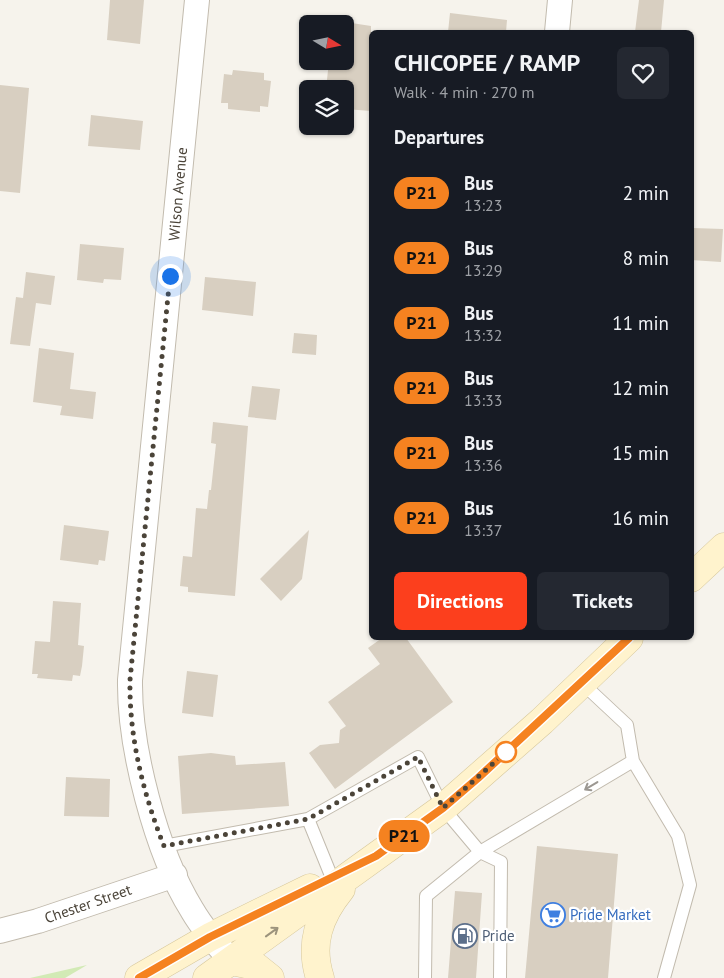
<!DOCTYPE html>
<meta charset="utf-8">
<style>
body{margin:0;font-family:"PT Sans",sans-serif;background:#242831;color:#f1f3f6;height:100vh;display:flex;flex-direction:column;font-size:19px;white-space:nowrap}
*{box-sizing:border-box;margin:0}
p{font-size:16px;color:#9ea1a6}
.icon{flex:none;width:28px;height:28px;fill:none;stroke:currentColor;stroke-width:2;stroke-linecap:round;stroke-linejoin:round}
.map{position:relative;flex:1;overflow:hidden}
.details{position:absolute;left:369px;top:30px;width:325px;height:610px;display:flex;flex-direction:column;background:#171b24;border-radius:8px;box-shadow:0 1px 4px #0004}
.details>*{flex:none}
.badge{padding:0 10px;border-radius:16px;font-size:18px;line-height:32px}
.needle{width:32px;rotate:100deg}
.controls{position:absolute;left:299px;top:15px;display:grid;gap:10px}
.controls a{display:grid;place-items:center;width:55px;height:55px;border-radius:8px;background:#171b24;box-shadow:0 1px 4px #0004;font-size:25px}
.you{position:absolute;width:25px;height:25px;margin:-12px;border:4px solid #fff;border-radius:50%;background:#1a73e8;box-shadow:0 0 0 8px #1a73e833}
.map>.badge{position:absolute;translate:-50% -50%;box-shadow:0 0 0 2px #fff}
h2{padding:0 25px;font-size:19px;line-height:45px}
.round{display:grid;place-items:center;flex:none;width:52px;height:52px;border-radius:8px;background:#242831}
.overview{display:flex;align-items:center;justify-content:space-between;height:85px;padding:0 25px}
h1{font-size:24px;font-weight:700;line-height:38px}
.primary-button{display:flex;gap:10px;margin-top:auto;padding:10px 25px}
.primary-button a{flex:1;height:58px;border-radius:8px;background:#fc3f1d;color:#fff;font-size:20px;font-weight:700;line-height:58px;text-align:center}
.primary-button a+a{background:#242831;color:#f1f3f6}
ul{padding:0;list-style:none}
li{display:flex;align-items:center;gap:15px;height:65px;padding:0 25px}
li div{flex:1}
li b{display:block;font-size:19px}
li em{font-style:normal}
li .badge{min-width:55px;font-weight:700;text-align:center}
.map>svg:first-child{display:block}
.green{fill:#d2eab5}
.building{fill:#d8cfc1}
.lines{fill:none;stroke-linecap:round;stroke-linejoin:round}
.lane-casing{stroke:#c2bbae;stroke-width:14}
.street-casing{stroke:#c2bbae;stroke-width:26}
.secondary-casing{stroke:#d6c79b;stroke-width:29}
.lane{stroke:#fff;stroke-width:12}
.street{stroke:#fff;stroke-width:24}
.secondary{stroke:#fff3cd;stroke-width:28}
.oneway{stroke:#9c9892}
.oneway2{stroke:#9c937c}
.line-casing{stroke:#fff;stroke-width:11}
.line{stroke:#f58220;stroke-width:8}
.walk{stroke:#4b4439;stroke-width:5;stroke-dasharray:0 9}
.stop-dot{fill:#fff;stroke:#f58220;stroke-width:2.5}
.labels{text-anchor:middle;stroke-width:4.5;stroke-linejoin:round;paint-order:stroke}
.street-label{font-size:15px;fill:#4b4439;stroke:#fff}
.shop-label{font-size:15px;fill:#366cbe;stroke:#fff;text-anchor:start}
.service-label{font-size:15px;fill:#4e5e75;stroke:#fff;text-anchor:start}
</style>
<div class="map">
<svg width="724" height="978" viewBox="0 0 724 978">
<rect width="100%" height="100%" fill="#f6f3ec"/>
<!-- green -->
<path class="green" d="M87,965L65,978H30Z"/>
<!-- building -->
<path class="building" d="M110,0H144L140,44L107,40Z
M639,0H664L661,32H635Z
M450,13L507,20L506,32H448Z
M345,22L371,26V111L345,109V89H326L329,61H345Z
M233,70L264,73V80L271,81L268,107L260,106V112L228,109V103H221L224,74L232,75Z
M0,85L29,88L20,193L0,191Z
M91,115L143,121L140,150L88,146Z
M693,228L723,229L721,262L691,260Z
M80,244L124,248L121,280L104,279L103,283L77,280Z
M26,272L55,276L51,305L36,303L30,346L10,344L16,297L23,298Z
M205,277L256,282L253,316L202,310Z
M294,333L317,335L316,355L292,353Z
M39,348L74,353L70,389L96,392L93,419L60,415L62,406L33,402Z
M252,386L280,389L276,420L248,417Z
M213,422L248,426L235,596L188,592V587L180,586L183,556L192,557L196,508L207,509L209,490H211L216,444L211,443Z
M64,525L109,531L105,561L99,560L98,565L60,560Z
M309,530L302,579L281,601L260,579Z
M53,601L81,603L78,645L84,646L82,666L80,676L73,675L72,681L37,678L38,674H32L35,641L50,642Z
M382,638H406L453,702L335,789L309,753L320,745L339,743L340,730L346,726L328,702L380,664L368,648Z
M187,671L218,675L213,717L182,713Z
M211,753L235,756L236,765L285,762L289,806L182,814L178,756Z
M66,777L110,779L109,817L64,816Z
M537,846L618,854L608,978H525Z
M455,891L482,893L476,978H448Z"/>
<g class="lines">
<defs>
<path id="lane" d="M582,683L627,725L633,761L678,836L690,885L664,978
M308,819L418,757L443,808L480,852L426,896L425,978
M164,846L308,819L332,878
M480,852L633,761
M480,852L501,862L500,978"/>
<path id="street" d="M197,0L130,680C129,747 156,852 192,910C203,929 217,945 232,961
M557,32L560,0
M0,931L38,921L175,875"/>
<path id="secondary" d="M691,578L724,547
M232,961L255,966L270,978
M139,978L210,937L310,888
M207,978L443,808L542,721L629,638
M320,978C309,944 319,916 341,889"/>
</defs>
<!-- lane casing -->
<use href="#lane" class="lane-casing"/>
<!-- street casing -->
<use href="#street" class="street-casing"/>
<!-- secondary casing -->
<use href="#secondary" class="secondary-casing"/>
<!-- lane -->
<use href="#lane" class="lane"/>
<!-- street -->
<use href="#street" class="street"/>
<!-- secondary -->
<use href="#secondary" class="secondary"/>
</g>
<!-- one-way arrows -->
<defs><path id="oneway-shaft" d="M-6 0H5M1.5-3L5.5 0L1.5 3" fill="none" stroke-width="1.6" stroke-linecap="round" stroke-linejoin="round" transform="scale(1.25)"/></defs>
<use class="oneway" href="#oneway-shaft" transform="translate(591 786) rotate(149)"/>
<use class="oneway2" href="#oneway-shaft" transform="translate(272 932) rotate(-36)"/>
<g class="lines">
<defs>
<path id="line" d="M139,978L210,937L376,856L443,808L478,778L629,638"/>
</defs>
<!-- line casing -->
<use href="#line" class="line-casing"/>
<!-- line -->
<use href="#line" class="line"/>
<!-- walk -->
<path class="walk" d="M170,276L130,680C129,737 143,793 164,846L308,819L418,757L443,808L506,752"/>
</g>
<!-- icons -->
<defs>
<symbol id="supermarket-ring" viewBox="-11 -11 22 22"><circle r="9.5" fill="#fff" stroke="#3f7fe0" stroke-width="1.5"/><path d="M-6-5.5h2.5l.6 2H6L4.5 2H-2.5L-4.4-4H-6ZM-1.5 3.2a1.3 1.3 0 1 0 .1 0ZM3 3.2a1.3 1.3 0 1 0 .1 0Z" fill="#3f7fe0"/></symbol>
<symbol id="fuel-ring" viewBox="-11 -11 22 22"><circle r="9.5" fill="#fff" stroke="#5c6f8a" stroke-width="1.5"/><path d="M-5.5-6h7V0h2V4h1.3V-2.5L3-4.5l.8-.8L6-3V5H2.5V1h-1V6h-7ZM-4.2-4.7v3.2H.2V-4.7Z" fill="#5c6f8a"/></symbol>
</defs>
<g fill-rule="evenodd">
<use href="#supermarket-ring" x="539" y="901" width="28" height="28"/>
<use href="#fuel-ring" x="451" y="922" width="28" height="28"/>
</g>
<!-- markers -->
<circle class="stop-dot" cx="506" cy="752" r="10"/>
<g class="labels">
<!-- street labels -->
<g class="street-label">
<text transform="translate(178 194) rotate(-85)" y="5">Wilson Avenue</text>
<text transform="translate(88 904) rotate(-19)" y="5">Chester Street</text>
</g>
<!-- shop labels -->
<g class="shop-label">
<text x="570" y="920">Pride Market</text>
</g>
<!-- service labels -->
<g class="service-label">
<text x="482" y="941">Pride</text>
</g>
</g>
</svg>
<div class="controls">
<a><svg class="needle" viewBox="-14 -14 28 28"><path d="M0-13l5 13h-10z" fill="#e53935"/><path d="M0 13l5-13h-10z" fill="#9ea1a6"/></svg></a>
<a><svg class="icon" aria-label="layers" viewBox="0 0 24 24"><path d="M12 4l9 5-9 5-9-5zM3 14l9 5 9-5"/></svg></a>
</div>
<div class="you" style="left:170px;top:276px"></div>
<b class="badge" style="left:404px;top:836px;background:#f58220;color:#111">P21</b>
<section class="details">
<div class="overview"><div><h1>CHICOPEE / RAMP</h1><p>Walk · 4 min · 270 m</p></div><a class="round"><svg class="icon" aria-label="heart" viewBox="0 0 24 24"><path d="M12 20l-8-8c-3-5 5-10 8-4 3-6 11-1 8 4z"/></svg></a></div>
<h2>Departures</h2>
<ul>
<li><span class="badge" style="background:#f58220;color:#111">P21</span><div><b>Bus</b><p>13:23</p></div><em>2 min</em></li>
<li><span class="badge" style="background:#f58220;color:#111">P21</span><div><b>Bus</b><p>13:29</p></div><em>8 min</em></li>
<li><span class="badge" style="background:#f58220;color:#111">P21</span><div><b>Bus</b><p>13:32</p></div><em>11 min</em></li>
<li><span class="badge" style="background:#f58220;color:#111">P21</span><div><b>Bus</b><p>13:33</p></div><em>12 min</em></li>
<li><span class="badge" style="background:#f58220;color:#111">P21</span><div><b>Bus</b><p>13:36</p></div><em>15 min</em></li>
<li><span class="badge" style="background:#f58220;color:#111">P21</span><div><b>Bus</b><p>13:37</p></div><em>16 min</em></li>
</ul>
<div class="primary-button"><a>Directions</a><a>Tickets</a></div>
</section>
</div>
